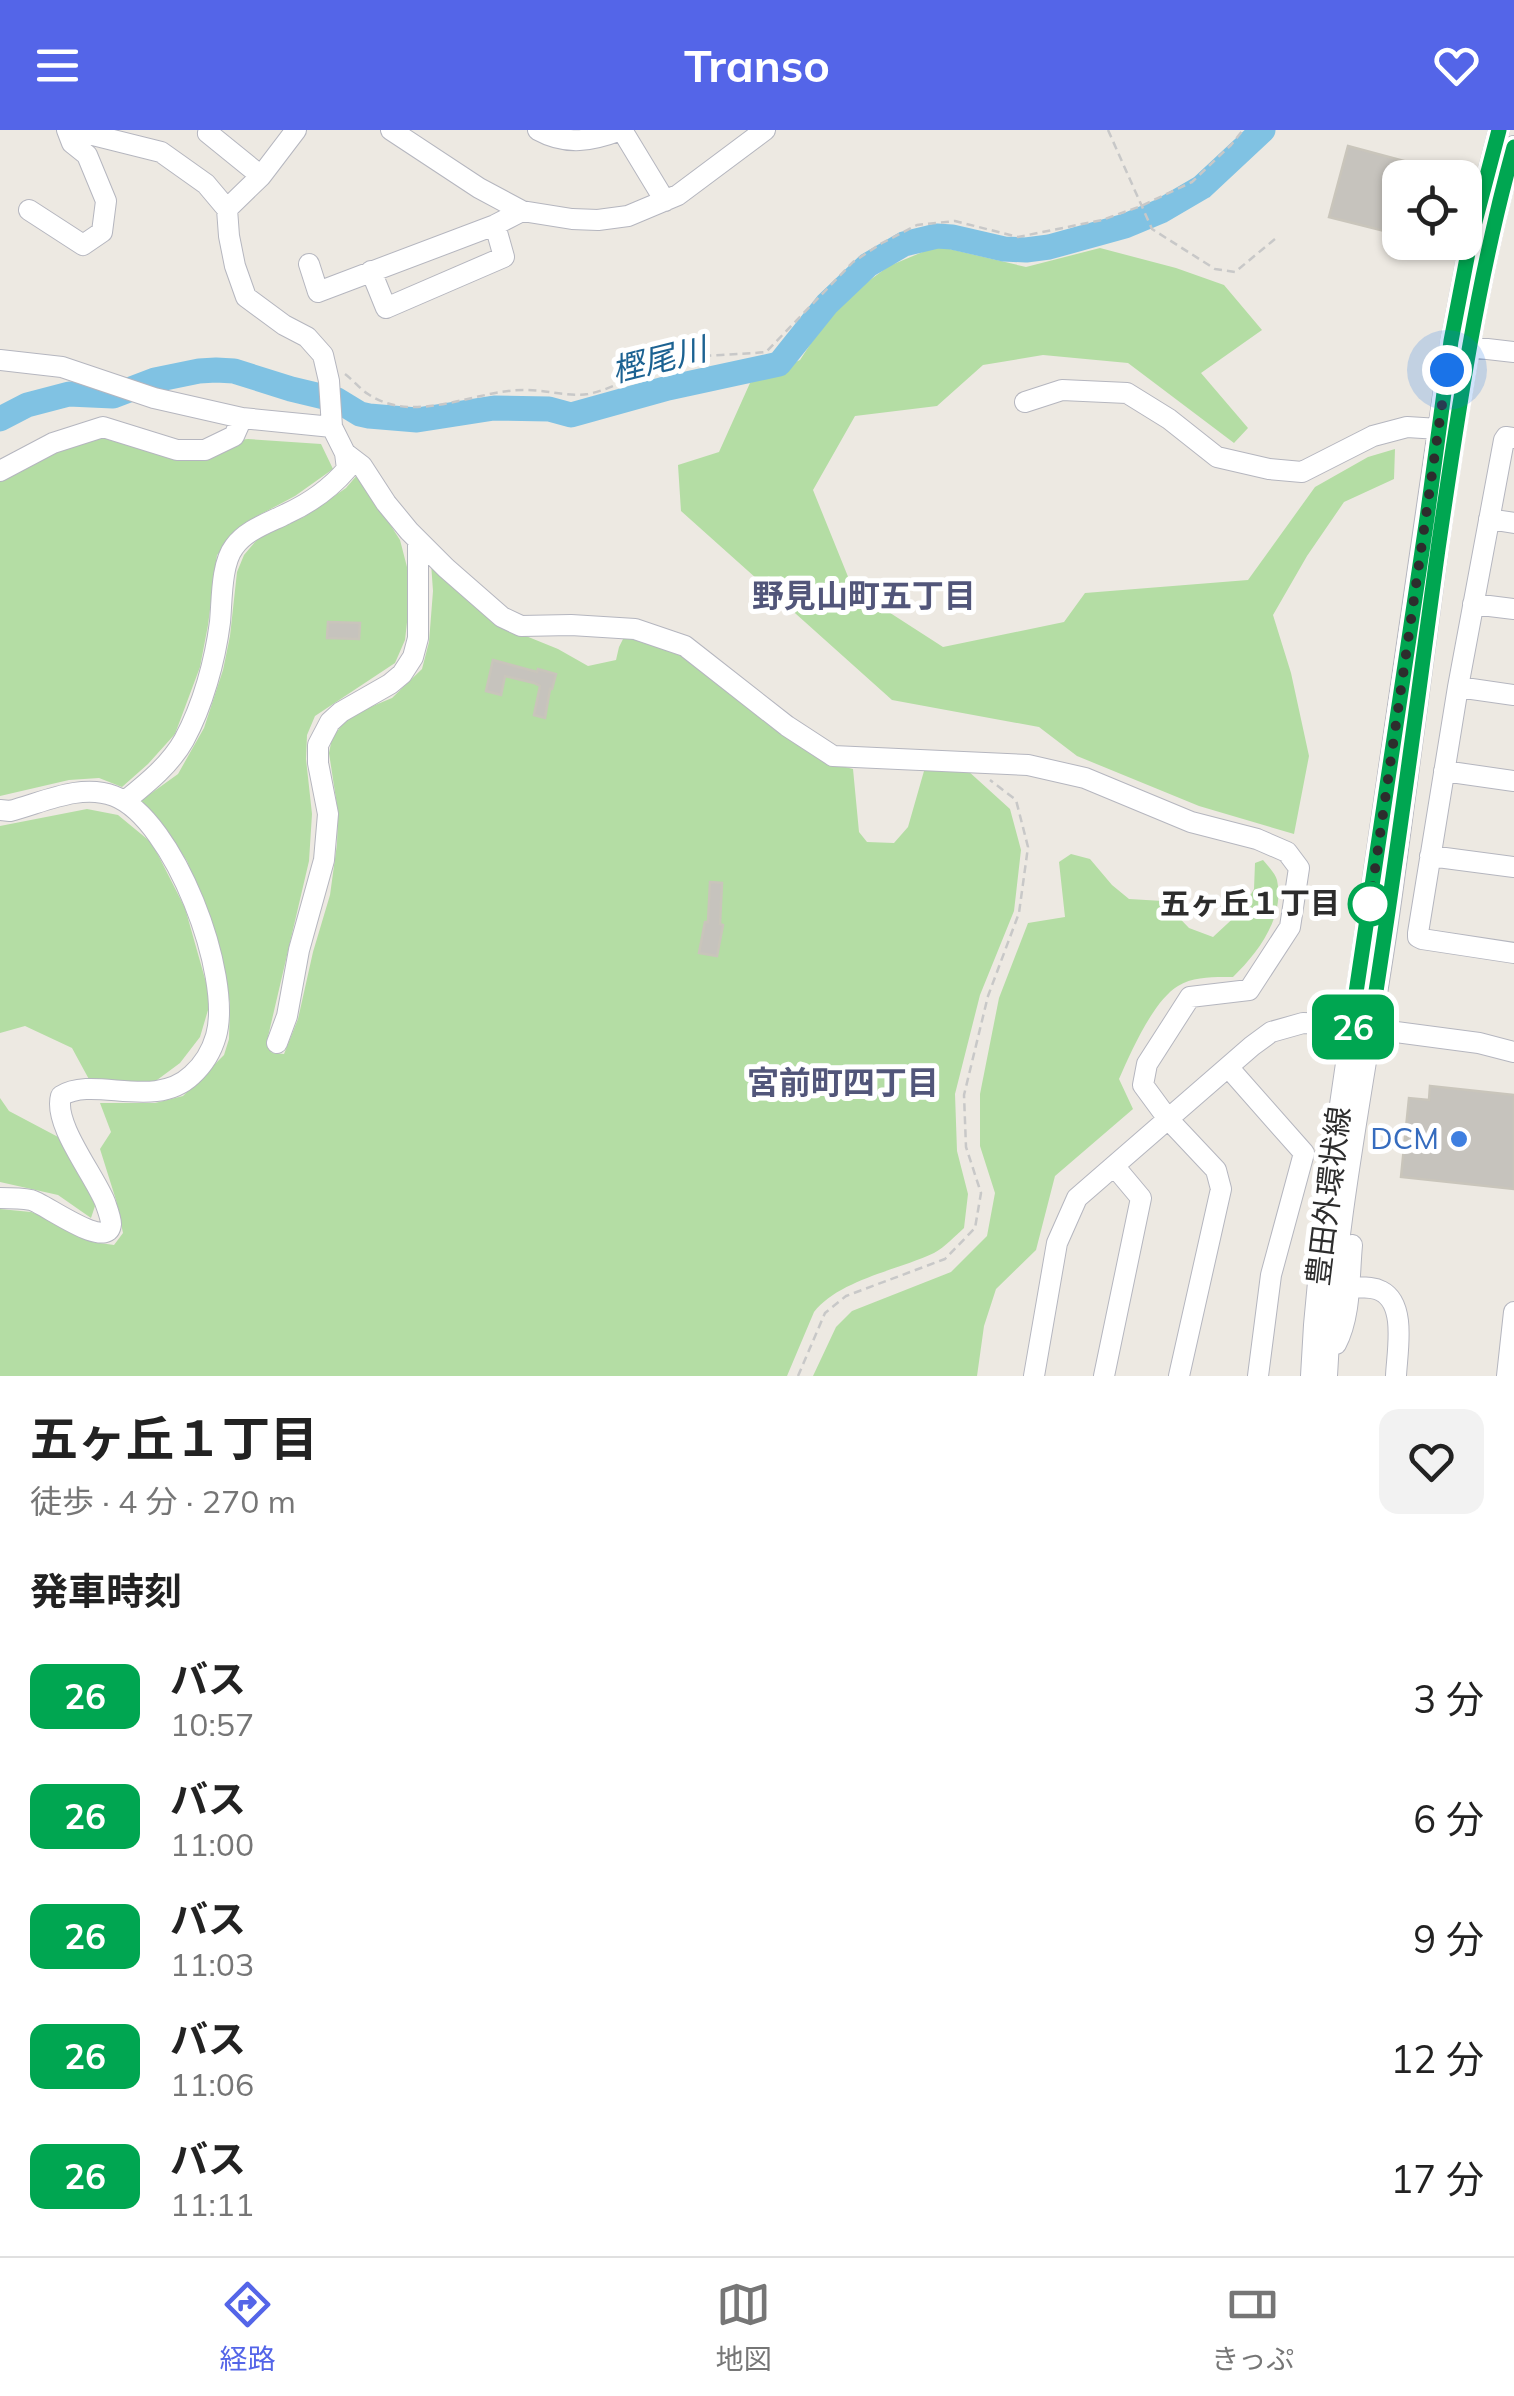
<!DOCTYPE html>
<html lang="ja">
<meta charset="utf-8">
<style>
body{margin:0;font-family:Mulish,"Noto Sans JP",sans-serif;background:#f2f2f2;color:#222;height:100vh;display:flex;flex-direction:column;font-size:38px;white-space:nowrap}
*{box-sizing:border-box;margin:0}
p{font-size:32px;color:#767676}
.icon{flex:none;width:55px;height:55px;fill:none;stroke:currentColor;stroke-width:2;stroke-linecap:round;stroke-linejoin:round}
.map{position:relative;height:1246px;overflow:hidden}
.panel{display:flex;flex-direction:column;background:#fff;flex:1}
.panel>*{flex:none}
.badge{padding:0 20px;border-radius:15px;font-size:35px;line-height:65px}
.buttons{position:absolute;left:1382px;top:30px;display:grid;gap:20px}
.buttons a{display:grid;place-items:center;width:100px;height:100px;border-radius:20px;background:#fff;box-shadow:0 2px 8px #0004;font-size:50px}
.you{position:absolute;width:50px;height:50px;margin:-25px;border:8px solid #fff;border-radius:50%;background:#1a73e8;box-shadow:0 0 0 15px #1a73e833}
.map>.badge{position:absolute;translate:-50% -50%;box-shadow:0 0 0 5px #fff}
h2{padding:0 30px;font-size:38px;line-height:90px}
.round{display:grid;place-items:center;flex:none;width:105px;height:105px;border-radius:20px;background:#f2f2f2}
.overview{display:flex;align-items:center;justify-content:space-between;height:170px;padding:0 30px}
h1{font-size:48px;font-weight:700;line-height:75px}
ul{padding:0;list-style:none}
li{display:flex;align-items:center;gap:30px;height:120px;padding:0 30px}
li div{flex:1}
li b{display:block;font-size:38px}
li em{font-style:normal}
li .badge{min-width:110px;font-weight:700;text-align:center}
header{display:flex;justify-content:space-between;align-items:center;height:130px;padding:0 30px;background:#5465e8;color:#fff;font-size:45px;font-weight:700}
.tab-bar{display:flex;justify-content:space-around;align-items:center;height:140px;border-top:2px solid #e0e0e0;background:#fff;font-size:28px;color:#767676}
.tab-bar a{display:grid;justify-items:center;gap:5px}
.tab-bar .selected{color:#5465e8}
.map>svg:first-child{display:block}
.green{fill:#b4dda4}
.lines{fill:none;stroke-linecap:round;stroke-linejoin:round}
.river{stroke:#80c2e3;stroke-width:25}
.building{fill:#c6c3bd;stroke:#c9c5bb;stroke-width:2.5}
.minor-casing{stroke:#b5b6bf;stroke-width:22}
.path{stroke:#c8c8c8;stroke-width:2.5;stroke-dasharray:8 5;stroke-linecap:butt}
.minor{stroke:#fff;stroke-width:20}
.line-casing{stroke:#fff;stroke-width:22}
.line{stroke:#00a651;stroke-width:15}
.walk{stroke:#2d2d2d;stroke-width:10;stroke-dasharray:0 18}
.stop-dot{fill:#fff;stroke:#00a651;stroke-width:5}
.shop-dot{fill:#3f7fe0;stroke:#fff;stroke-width:4}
.labels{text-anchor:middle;stroke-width:10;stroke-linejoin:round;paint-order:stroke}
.stop-label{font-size:30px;font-weight:bold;fill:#2d2d2d;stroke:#fff;text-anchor:end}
.shop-label{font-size:30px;fill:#366cbe;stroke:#fff;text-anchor:end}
.street-label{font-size:30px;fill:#2d2d2d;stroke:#fff}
.water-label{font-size:32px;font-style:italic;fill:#1c6292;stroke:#fff}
.neighbourhood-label{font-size:32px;font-weight:bold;fill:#52567a;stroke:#fff}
</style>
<header><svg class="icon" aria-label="menu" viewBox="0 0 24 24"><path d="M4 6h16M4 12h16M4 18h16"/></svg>Transo<svg class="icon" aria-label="heart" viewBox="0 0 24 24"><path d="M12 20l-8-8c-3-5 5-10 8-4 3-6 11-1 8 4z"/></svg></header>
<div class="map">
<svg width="1514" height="1246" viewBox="0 0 1514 1246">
<rect width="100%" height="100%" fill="#ede9e2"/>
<!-- green -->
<path class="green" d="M937,116L1026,137L1100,118L1176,138L1224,155L1262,200L1201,243L1248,298L1234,313L1128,233L1043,225L983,235L937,276L855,286L813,360L853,459L943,517L1064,492L1085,463L1248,450L1315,357L1368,327L1395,319L1394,349L1344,372L1307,426L1273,485L1291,543L1309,626L1294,704L1199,676L1077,626L1039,597L892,570L681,381L678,335L719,322L750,253L800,230L836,175L889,136Z
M66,302L154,310L218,312L248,309L321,314L333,339L295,366L248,391L217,425L208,495L200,537L175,604L148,634L122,657L99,648L69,650L0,666V343Z
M358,344L400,410L407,437L410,466L405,510L395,533L315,586L307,605L306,629L312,684L309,731L267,911L272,923L284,924L298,889L313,822L330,765L337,714L338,682L329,623L332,608L345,591L356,583L392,568L422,539L429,512L433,461L431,433L499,495L558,519L588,536L616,530L619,517L626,503L683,523L830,633L853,639L859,702L867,712L894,713L908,697L924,641L967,640L1010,679L1021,720L1014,781L980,865L955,964L957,1021L968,1064L964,1098C955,1106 945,1117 934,1123C898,1140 839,1150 814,1182L787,1246H0V1079L31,1082L49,1088L69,1101L93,1112L114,1115L123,1103L116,1070L100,1019L111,1002L100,973H155L183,966L224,925L229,909L230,873L202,770L187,731L163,696L139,672L178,644L204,598L223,540L230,506L237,442L244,425L260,406L304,387L346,358Z
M87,679L118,685L152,713L185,778L211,870L200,907L180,933L153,953H91L72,918L25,896L0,903V696Z
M1071,724L1090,729L1112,755L1129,769L1163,771L1189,798L1213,807L1241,781L1254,759L1255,733L1263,730C1268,736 1275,743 1277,750C1285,787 1258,823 1233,847C1215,847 1194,846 1178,856C1153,871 1131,922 1119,949L1133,979L1055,1046L1036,1120L996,1159L984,1196L977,1246H813L836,1197L852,1181L951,1142L987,1106L995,1063L980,1016V964L999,868L1028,793L1065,787L1059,732Z
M0,968L9,981L60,1008L86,1053L95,1076L91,1088L58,1065L0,1052Z"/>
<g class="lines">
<!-- river -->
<path class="river" d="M0,289L27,275L69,264L113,266L155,250L199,241L216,240L234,241L291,259L337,270L360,284L369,286L417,290L494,278L549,279L571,285L668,258L779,234L827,174L868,135L904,114L937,106L952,107L1004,119L1026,120L1049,117L1125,96L1161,81L1202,57L1263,0"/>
</g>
<!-- building -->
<path class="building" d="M1348,16L1452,44L1451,48H1400V105L1329,87Z
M328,492L360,493L359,509L327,508Z
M493,530L537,542L538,539L556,544L552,559H550L545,588L534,585L540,556L534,553L505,546L501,565L486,561Z
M710,752L722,753L720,794L723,795L717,826L699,823L705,792H708Z
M1430,956L1514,965V1059L1401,1047L1409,968L1429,970Z"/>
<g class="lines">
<defs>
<path id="minor" d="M73,0L161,22L206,54L227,79L229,106L235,136L246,167L284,195L307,207L323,225L329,251L332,297L345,323L347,339C330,359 310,373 286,384C268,393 246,400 234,417C221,434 222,471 220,492C215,531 203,575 184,610C170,635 146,654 125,671
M209,0L208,3L261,46
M391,0L479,58L522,81L572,89L598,90L628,86L678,65L765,0
M538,0C567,16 592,11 621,0
M622,0L665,71
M227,79L261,46L296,0
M29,80L83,115L102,102L106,71L87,25L72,13L67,0
M309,134L318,162L495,95L522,81
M371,141L386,178L504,127L495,95
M1470,217L1514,222
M0,230L62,237L154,268L242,288L332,297
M1025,272L1062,260L1127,263L1169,289L1217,327L1269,339L1302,342L1373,306L1407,297L1439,299
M1514,308L1506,307L1504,310L1458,557L1418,803V807L1422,809L1514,823
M345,323L362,336L386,373L409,401L446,438L502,487L521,496L571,495L635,499L685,516L787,596L833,626L1028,635L1085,648L1191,692L1257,709L1287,722L1299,738L1290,797L1249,860L1190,867L1147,934L1143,955L1168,989L1216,1040L1221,1059L1179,1246
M0,341L53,313L103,297L177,320H205L234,306L242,288
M1489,389L1514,393
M1473,474L1514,479
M1458,557L1514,565
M1444,641L1514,651
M0,680L10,681C42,673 80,653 114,666C174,689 233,846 216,906C212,920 203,935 192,945C154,981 94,945 61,966C53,994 93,1043 105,1072C107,1078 111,1088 111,1094C108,1122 44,1073 31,1070C21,1068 10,1068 0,1068
M1430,726L1514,737
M277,913L287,886L299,820L324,730L328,684L318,633V615L330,592L341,582L390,554L402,544L413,527L418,508V410
M1228,937L1304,1023L1271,1145L1258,1246
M1348,1157C1359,1158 1372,1156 1381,1161C1407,1174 1397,1222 1396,1246
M1336,1214C1351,1186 1349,1146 1352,1115
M1034,1246L1057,1113L1077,1068L1252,916L1271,902L1303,893L1331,894L1396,902L1479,913L1514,922
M1104,1246L1141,1068L1115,1037
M1311,1246L1314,1195L1325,1078L1451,211L1471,107L1499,0
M1327,1246C1335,1082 1371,920 1393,757C1408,642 1423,527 1439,411C1458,278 1478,146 1514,16
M1507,1246L1514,1182"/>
</defs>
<!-- minor casing -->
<use href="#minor" class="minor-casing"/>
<!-- path -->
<path class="path" d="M1108,0L1152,99L1215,139L1235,142L1275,109
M345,244C353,250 360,259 368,264C415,296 476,259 526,260C547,260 568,267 588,264C618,258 646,238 674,231C700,224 739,225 766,222L853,132L882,113L917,95L955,91L1018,107L1102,90L1141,76L1192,52L1231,15L1243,0
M798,1246L825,1183L846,1166L945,1129L975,1098L981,1063L966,1017L964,965L988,866L1019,783L1028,717L1016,670L990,650"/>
<!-- minor -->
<use href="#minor" class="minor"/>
</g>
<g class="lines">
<defs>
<path id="line" d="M1499,0L1471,107L1451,211L1427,388L1351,896L1370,899C1396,739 1416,579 1438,419C1458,282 1477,150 1514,17"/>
</defs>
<!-- line casing -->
<use href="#line" class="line-casing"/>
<!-- line -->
<use href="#line" class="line"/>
<!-- walk -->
<path class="walk" d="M1370,774L1447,240"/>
</g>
<!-- markers -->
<circle class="stop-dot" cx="1370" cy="774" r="20"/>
<circle class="shop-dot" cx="1459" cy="1009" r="10"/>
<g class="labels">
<!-- stop labels -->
<g class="stop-label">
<text x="1340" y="784">五ヶ丘１丁目</text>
</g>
<!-- shop labels -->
<g class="shop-label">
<text x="1439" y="1019">DCM</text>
</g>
<!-- street labels -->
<g class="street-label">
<text transform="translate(1329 1066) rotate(-83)" y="10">豊田外環状線</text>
</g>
<!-- water labels -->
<g class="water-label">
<text transform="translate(659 230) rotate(-14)" y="11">樫尾川</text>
</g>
<!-- neighbourhood labels -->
<g class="neighbourhood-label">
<text x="864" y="477">野見山町五丁目</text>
<text x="843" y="964">宮前町四丁目</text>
</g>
</g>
</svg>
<div class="buttons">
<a><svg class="icon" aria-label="locate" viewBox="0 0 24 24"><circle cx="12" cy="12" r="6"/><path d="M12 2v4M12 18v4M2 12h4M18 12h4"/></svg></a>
</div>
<div class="you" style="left:1447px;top:240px"></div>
<b class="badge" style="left:1353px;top:897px;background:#00a651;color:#fff">26</b>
</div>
<section class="panel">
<div class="overview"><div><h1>五ヶ丘１丁目</h1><p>徒歩 · 4 分 · 270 m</p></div><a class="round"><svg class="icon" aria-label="heart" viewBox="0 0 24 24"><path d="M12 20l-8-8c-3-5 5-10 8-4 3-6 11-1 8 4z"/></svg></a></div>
<h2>発車時刻</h2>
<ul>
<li><span class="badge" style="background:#00a651;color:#fff">26</span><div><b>バス</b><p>10:57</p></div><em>3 分</em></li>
<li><span class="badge" style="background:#00a651;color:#fff">26</span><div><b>バス</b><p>11:00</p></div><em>6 分</em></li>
<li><span class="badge" style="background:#00a651;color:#fff">26</span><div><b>バス</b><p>11:03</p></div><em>9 分</em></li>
<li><span class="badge" style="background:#00a651;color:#fff">26</span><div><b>バス</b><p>11:06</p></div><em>12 分</em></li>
<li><span class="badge" style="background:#00a651;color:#fff">26</span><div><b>バス</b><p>11:11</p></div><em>17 分</em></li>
</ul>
</section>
<nav class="tab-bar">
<a class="selected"><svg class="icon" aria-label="directions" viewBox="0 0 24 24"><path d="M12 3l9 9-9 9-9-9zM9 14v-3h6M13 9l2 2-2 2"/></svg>経路</a>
<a><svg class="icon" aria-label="map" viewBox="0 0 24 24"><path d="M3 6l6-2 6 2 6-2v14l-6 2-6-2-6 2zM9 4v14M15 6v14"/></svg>地図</a>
<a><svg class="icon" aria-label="tickets" viewBox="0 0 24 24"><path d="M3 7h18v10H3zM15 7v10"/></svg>きっぷ</a>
</nav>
